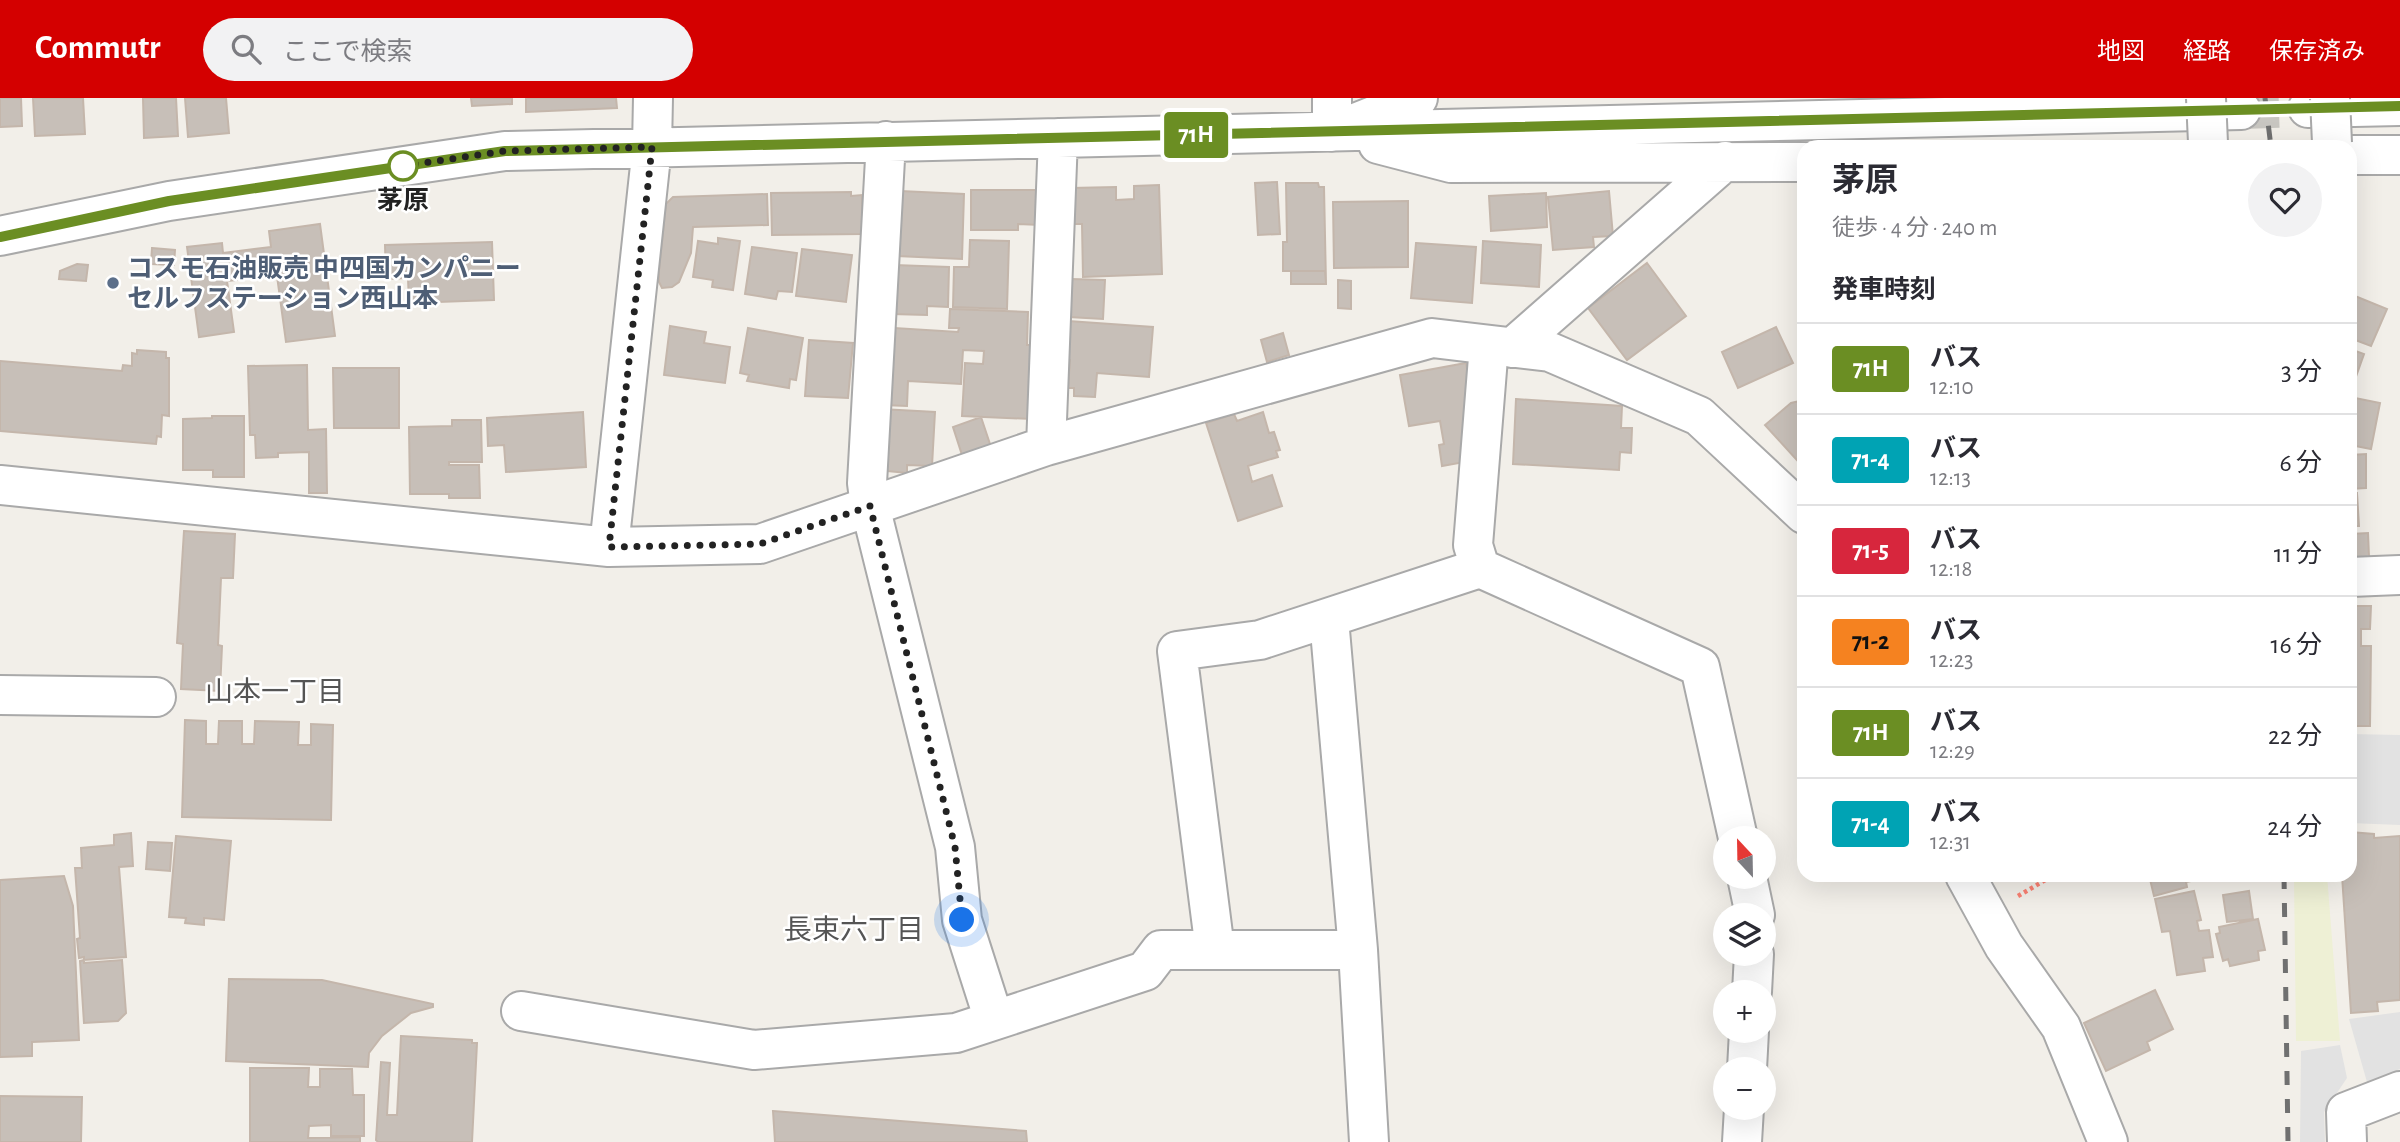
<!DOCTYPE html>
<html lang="ja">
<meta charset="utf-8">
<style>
body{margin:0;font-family:"Alegreya Sans","Noto Sans JP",sans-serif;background:#f2f2f3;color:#2b2b33;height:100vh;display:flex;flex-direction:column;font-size:26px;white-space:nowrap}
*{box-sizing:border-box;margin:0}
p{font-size:23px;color:#7c7c81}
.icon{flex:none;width:38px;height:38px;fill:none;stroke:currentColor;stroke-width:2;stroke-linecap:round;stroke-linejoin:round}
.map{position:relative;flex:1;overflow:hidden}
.drawer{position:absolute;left:1797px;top:42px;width:560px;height:742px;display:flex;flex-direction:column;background:#fff;border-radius:21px;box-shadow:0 7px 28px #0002}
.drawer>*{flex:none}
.badge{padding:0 14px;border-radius:5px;font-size:24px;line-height:46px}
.needle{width:46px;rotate:338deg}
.controls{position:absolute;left:1713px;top:728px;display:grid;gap:14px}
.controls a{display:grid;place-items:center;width:63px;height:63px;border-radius:50%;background:#fff;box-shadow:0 7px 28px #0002;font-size:35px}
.you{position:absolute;width:35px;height:35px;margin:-18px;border:5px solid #fff;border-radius:50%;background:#1a73e8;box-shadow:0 0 0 10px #1a73e833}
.map>.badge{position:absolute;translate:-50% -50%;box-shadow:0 0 0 4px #fff}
h2{padding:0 35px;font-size:26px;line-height:63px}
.round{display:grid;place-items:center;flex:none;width:74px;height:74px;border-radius:37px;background:#f2f2f3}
.head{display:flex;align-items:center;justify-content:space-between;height:119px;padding:0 35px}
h1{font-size:33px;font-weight:700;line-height:52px}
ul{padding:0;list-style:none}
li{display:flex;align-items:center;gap:21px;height:91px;padding:0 35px;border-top:2px solid #e1e1e2}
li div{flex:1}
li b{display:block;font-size:26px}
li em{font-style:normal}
li .badge{min-width:77px;font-weight:700;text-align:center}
header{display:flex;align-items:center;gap:42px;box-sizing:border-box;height:98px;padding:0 35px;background:#d40000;color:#fff}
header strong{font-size:33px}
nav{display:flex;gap:38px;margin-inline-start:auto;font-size:24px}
.search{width:490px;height:63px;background:#f2f2f3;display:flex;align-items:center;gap:18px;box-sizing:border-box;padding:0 24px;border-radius:38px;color:#7c7c81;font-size:26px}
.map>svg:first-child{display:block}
.farmland{fill:#eef0d5}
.parking{fill:#e2e2e2}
.building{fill:#c7bfb8;stroke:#c4b6ab;stroke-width:2}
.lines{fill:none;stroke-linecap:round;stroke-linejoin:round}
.minor-tunnel{stroke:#c8c6c1;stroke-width:38;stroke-dasharray:38 19;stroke-linecap:butt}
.minor-casing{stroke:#a9a9a9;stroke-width:42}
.path{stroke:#fa8072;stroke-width:4.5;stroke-dasharray:3.5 3.5;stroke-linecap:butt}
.minor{stroke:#fff;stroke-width:38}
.rail{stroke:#707070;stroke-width:5;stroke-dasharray:14 14;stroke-linecap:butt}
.minor-bridge-casing{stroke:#a9a9a9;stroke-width:42;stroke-linecap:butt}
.minor-bridge{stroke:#fff;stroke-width:38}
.line-casing{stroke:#fff;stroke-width:16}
.line{stroke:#6b8e23;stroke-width:10}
.walk{stroke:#222;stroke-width:7;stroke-dasharray:0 12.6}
.stop-dot{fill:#fff;stroke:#6b8e23;stroke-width:3.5}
.service-dot{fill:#5c6f8a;stroke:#fff;stroke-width:2.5}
.labels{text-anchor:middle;stroke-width:5;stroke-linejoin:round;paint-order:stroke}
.stop-label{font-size:26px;font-weight:bold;fill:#222;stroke:#fff}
.service-label{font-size:26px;font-weight:bold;fill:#4e5e75;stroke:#fff;text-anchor:start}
.neighbourhood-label{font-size:28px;fill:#555;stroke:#fff}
</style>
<header>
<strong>Commutr</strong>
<div class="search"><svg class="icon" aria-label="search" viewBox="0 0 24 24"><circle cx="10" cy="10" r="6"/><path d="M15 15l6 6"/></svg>ここで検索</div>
<nav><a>地図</a><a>経路</a><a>保存済み</a></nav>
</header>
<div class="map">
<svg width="2400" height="1044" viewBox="0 0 2400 1044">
<rect width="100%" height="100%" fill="#f2efe9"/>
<!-- farmland -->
<path class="farmland" d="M2294,777H2327L2340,943H2296Z"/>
<!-- parking -->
<path class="parking" d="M2350,636L2400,637V727L2350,725Z
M2400,914V971L2367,984L2349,921Z
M2340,947L2347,980L2324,1014L2325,1044H2300L2301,953Z"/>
<!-- building -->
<path class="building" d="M0,0H21L22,28L0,29Z
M33,0H83L85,36L35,38Z
M143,0H176L178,38L144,40Z
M185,0H226L229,35L188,39Z
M471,0H512V6L472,8Z
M526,0H616L617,10L526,14Z
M1277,84L1280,136L1258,137L1255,85Z
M1286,85H1318L1319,89H1324L1326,186H1291V173H1283V144H1287Z
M1159,87L1162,176L1083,179L1082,126H1072L1071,90L1116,89V102L1134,101V88Z
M971,92H1036V96H1041L1040,127L1018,126V132H971Z
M900,93L964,96L962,161L897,158Z
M1609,93L1613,138L1593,139L1594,149L1553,152L1548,99Z
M851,94V98L862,97V136L772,137L771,95Z
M1546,95L1547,129L1491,133L1489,98Z
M767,96L768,127L693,129L691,155L679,184L672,189L662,190L659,184V173L666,106L673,99Z
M1408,103V169L1334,170L1333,104Z
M320,126L335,238L286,244L277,178L227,183L234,234L199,239L187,149L222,145L223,155L271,149L269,133Z
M718,140L740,143L733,192L712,189L713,182L693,179L698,143L718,146Z
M970,142L1009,143L1007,211L953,209L954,169H969Z
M1483,143L1541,147L1539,189L1481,185Z
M492,144L494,202L409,205L408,180L386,181L385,147Z
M1416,145L1476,149L1472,205L1411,200Z
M752,149L797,155L792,194L778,193L776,201L745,196Z
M152,150L175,152L174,167L151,166Z
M802,151L852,157L846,204L796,198Z
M1647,165L1686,218L1627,262L1588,210Z
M77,166L88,167L86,183L59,181L60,173Z
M894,167L949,169L948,209L927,208V217L892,216Z
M1291,173H1325L1326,186H1291Z
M1071,181L1105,182L1103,221L1069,219Z
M1338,182L1351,183V211L1338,210Z
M2350,196L2387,211L2371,248L2350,240Z
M950,211L1028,214L1027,247H1036L1032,321L962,318L965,265L983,266L984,253L963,252L961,286L908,283L907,308L883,307L885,281L892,282L895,230L958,234L959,230H949Z
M1068,223L1153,229L1149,279L1097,275L1095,299L1074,298V290H1068L1070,262H1065Z
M670,228L706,234L704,245L730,249L725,285L664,277Z
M1776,229L1793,265L1738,290L1722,254Z
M748,230L803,240L796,282L790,281L789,290L747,283L749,277L740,275Z
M1283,235L1289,257L1267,264L1261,242Z
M809,242L853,245L848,300L805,298Z
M2350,251L2364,256L2353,287L2350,286Z
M137,252L166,254V260H169V318L162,317L161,339L157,338L156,346L0,333V263L122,273L123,267L132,268V255L137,256Z
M1466,265L1473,303L1470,363L1442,368L1439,347L1444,346L1440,323L1409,328L1400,277Z
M307,267L308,332L326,331L327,395H309V354L278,355V359L256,360L255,337H250L248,268Z
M333,270H399V330H334Z
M2355,300L2380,305L2371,351L2350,347V324Z
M1516,301L1622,308L1621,330H1632L1631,355L1620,354L1619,372L1513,366Z
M1804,302V370L1765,327L1791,305Z
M881,311L935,314L932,368L907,367V375L877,372Z
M583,314L586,369L506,374L504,347L488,348L487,320Z
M1263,314L1269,335L1274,334L1280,352L1276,353L1278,359L1248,368L1252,384L1272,377L1282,408L1238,423L1206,325L1234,316L1237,323Z
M212,318H244V379H213V372H183V321L212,320Z
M981,319L991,349L962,357L953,329Z
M452,322H481L482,364H449V367H479L480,400H449V396H410L409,329L452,328Z
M2366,356V390L2350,391V357Z
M2350,395H2357L2359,428H2350Z
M184,433L235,436L233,480H221L218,547L222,548L220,593L181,591L183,546L177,545Z
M2368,435L2369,459L2350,463V436Z
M2350,508H2371L2370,531H2361V548H2371L2370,628H2350Z
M185,622L206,623V646H218L219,623H242V646H254L255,623L299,624L298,647H311V626L333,627L331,722L182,719Z
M2350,734L2374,736V740L2400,738V902L2377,904L2378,913L2351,915L2342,777H2350Z
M131,735L133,768L119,769L126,859L84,862V859L79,860L77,841L80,840L75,770H82L81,750L114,747V737Z
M176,738L231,743L224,822L204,820V827L185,825L186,820L169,819Z
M148,744L172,745L170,773L146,771Z
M2149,777H2195L2196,782L2186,784L2187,789L2154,798Z
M64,778L73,808L79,942L32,944V958L0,959V782Z
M2194,793L2201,822L2197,823L2199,833L2209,832L2213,859L2203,860L2205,873L2177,877L2170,833L2162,834L2155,801Z
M2249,793L2253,821L2227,824L2223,797Z
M2258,821L2265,852L2258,853L2259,862L2230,868L2228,861L2223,863L2218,844L2216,836L2220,835L2219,829Z
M84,862V865L122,862L126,915L118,923L84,925L80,863Z
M229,881L322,882L433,906V909L411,915L382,938L369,955L368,969L226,963Z
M2155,892L2173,931L2147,944L2150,952L2106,973L2084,925Z
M401,938L472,942V945H477L472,1044H378L376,1042L381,964L390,965L387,1017H397Z
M250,970H309L308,989H320V971H352L353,997H364V1038H331V1027L309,1028L308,1040L360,1039V1044H250Z
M0,998L82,999L81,1044H0Z
M773,1013L1026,1033L1027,1044H775Z"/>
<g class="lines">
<!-- minor-tunnel -->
<path class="minor-tunnel" d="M2241,12L2308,10"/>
<defs>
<path id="minor" d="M2308,10L2400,8
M1353,26L1418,0
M1332,34V0
M886,43L867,385L870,408L955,749L962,822L994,922
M1378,46L1451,65L1804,64
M2350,57H2400
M0,138L169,103L505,53L2241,12
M1512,250L1725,63
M1046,348L1058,40
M0,387L609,449L760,446L1046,348L1432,240L1550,254L1699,318L1804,416
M609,449L652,49L653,0
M1480,470L1473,447L1489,247
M2350,479L2400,477
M1329,521L1358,852L1369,1044
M0,597L156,599
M1965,777L2004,848L2061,929L2108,1044
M1747,779L1755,817
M1215,852L1177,553L1260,542L1480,470L1700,569L1738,740
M1752,894L1754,856
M521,913L754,952L956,935L1145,873L1161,852H1358
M1747,971L1749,933
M1742,1044L1744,1010
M2347,1044L2346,1014L2400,993"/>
</defs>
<!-- minor casing -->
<use href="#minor" class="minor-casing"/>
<!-- path -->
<path class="path" d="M2018,798L2054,777"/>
<!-- minor -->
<use href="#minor" class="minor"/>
<!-- rail -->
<path class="rail" d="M2265,0L2271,49
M2284,777L2288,1044"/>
<defs>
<path id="minor-bridge" d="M2206,0L2208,45
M2330,0L2332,45"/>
</defs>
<!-- minor-bridge casing -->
<use href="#minor-bridge" class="minor-bridge-casing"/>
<!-- minor-bridge -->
<use href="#minor-bridge" class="minor-bridge"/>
</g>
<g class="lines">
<defs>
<path id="line" d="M0,139L169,103L505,53L2400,8"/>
</defs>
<!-- line casing -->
<use href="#line" class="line-casing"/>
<!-- line -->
<use href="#line" class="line"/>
<!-- walk -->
<path class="walk" d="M403,68L505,53L652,49L609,449L760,446L870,408L955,749L962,822"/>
</g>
<!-- markers -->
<circle class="stop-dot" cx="403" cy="68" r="14"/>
<circle class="service-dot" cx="113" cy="185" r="7"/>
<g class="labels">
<!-- stop labels -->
<g class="stop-label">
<text x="403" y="111">茅原</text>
</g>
<!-- service labels -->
<g class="service-label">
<text x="127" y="179">コスモ石油販売 中四国カンパニー<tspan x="127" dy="30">セルフステーション西山本</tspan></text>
</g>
<!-- neighbourhood labels -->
<g class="neighbourhood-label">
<text x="275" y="603">山本一丁目</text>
<text x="854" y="841">長束六丁目</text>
</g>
</g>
</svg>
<div class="controls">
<a><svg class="needle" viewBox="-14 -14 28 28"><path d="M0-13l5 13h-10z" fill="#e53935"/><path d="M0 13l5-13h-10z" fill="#7c7c81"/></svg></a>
<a><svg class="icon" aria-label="layers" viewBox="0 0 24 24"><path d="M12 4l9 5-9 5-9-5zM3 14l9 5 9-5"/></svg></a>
<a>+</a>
<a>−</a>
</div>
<div class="you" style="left:962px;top:822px"></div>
<b class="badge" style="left:1196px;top:37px;background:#6b8e23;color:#fff">71H</b>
<section class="drawer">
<div class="head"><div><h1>茅原</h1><p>徒歩 · 4 分 · 240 m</p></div><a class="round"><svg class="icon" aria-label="heart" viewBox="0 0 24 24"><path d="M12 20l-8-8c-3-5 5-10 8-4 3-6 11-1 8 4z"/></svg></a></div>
<h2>発車時刻</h2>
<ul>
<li><span class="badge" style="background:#6b8e23;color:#fff">71H</span><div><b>バス</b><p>12:10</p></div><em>3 分</em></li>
<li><span class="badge" style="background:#00a3b4;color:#fff">71-4</span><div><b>バス</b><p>12:13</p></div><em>6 分</em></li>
<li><span class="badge" style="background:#d7263d;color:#fff">71-5</span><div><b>バス</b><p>12:18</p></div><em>11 分</em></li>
<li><span class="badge" style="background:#f58220;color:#111">71-2</span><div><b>バス</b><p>12:23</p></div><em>16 分</em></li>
<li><span class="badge" style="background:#6b8e23;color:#fff">71H</span><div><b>バス</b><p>12:29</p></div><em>22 分</em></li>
<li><span class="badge" style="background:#00a3b4;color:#fff">71-4</span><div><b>バス</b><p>12:31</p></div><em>24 分</em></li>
</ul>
</section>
</div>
